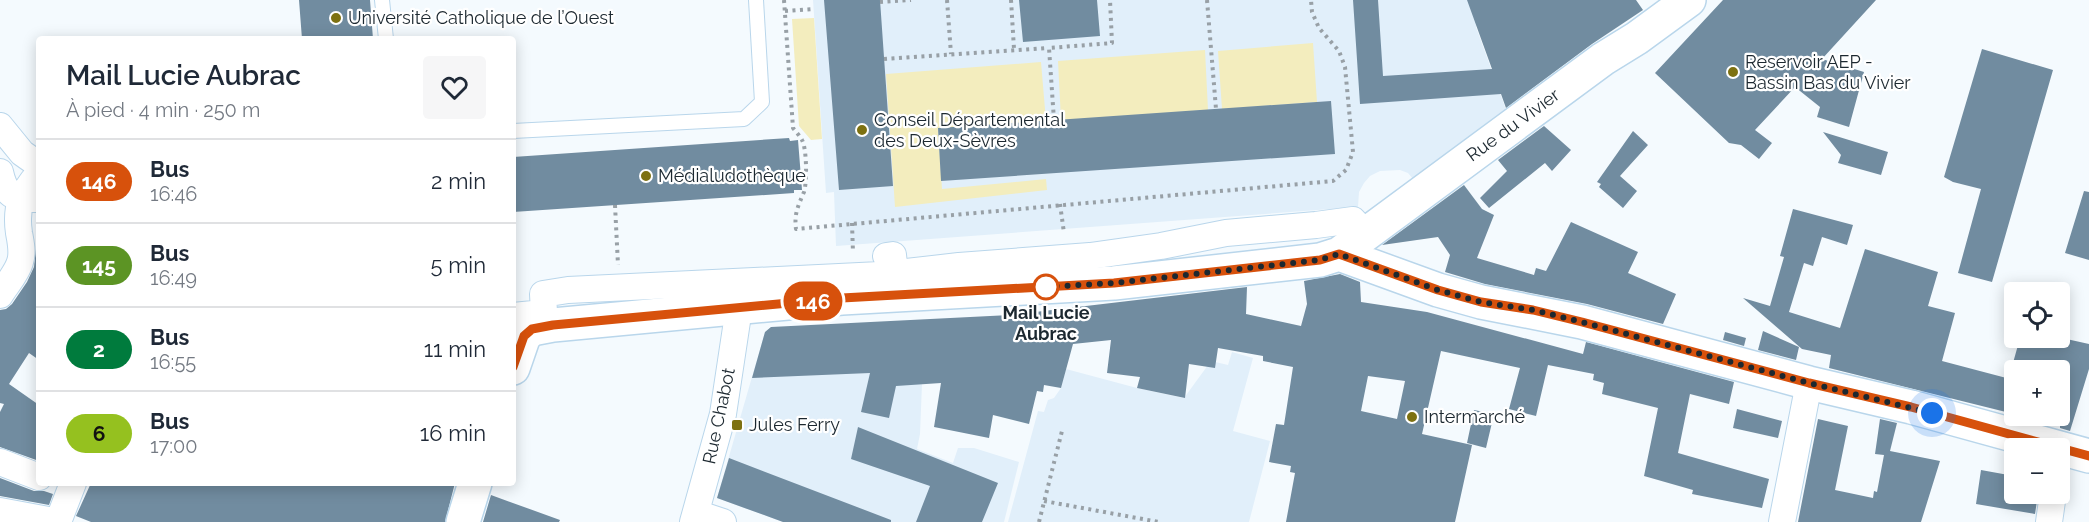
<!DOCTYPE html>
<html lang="fr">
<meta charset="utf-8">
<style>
body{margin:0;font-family:Raleway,sans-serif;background:#f6f6f7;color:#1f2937;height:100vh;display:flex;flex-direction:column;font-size:22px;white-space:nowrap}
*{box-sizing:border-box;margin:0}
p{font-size:20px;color:#747a83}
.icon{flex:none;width:33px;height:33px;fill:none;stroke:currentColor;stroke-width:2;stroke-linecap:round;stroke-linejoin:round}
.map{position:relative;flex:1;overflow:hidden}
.sheet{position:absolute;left:36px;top:36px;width:480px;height:450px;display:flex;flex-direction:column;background:#fff;border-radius:6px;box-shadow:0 3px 15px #0003}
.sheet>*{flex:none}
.badge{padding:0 12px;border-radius:20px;font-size:21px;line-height:39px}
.fabs{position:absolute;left:2004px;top:282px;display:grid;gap:12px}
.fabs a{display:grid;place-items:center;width:66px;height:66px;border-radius:6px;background:#fff;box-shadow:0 3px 15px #0003;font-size:30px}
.you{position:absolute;width:30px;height:30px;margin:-15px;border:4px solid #fff;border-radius:50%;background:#1a73e8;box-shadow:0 0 0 9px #1a73e833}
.map>.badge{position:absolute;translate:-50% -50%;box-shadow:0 0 0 3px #fff}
.round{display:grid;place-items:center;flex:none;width:63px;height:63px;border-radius:6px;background:#f6f6f7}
.head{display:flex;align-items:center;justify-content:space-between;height:102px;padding:0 30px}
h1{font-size:28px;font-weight:600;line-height:45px}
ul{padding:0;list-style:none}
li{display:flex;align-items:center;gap:18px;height:84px;padding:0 30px;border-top:2px solid #e0e1e3}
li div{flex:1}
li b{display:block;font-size:22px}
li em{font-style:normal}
li .badge{min-width:66px;font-weight:700;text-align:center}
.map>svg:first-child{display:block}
.built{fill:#e1effa}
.green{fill:#f3edbe}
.building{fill:#718ca0;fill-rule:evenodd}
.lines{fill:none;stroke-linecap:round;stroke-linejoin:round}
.lane-casing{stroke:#b9d6eb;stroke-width:16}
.street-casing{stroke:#b9d6eb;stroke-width:28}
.secondary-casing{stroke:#b9d6eb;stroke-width:36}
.path{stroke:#98a0a6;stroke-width:4;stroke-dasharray:3 4.5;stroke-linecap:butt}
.lane{stroke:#fff;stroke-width:14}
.street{stroke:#fff;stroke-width:26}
.secondary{stroke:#fff;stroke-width:33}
.line-casing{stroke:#fff;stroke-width:14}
.line{stroke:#d7510c;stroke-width:9}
.walk{stroke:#1c2830;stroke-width:6;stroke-dasharray:0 10.8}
.poi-dot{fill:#7d7111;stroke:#fff;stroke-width:2}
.stop-dot{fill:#fff;stroke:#d7510c;stroke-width:3}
.labels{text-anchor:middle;stroke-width:4.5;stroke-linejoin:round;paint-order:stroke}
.poi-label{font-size:18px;fill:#1c2830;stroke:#fff;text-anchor:start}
.street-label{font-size:18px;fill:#1c2830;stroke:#fff}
.stop-label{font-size:18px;font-weight:bold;fill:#1c2830;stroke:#fff}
</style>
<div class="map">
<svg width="2089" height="522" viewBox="0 0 2089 522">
<rect width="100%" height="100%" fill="#f4fafe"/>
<!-- built -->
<path class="built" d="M813,0H1568L1477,25L1476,27L1509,118L1413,179L1408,173L1400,170L1380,171L1370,176L1364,183L1359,192L1358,207L836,246L834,192L826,193Z
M771,327L922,384L920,434L917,449L953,463L958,448H974L1019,462L1004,522H783L717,498L765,332Z
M1232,352L1253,358L1233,431L1270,441L1249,522H1008L1038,411L1044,412L1048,400L1054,398L1061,388L1066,369L1137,388L1184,398L1211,361L1228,365Z"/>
<!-- green -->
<path class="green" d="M814,18L822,139L811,140L799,126L792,19Z
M1313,43L1317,102L1222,109L1218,51Z
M1205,50L1208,110L1061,120L1058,61Z
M1041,62L1046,121L938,129L942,189L1046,179L1047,190L895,207L886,74Z"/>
<!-- building -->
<path class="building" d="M299,0H370L373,39H302Z
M824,0H880L893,186L839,190Z
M1019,0H1097L1100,36L1023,42Z
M1353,0H1378L1383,76L1492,69L1467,0H1636L1643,10L1592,44L1506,108L1501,94L1360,104Z
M1723,0H1876L1822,59L1864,72L1849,127L1817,117L1820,107L1795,87L1755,130L1772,143L1759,159L1741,145L1729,143L1655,73Z
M1982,49L2053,70L1992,282L1958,273L1981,189L1953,182L1944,177Z
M1331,101L1335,154L941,181L938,128Z
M1544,126L1571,150L1552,171L1545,163L1489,208L1480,198L1507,171L1498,160Z
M1633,131L1648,145L1620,176L1637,191L1623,208L1599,187L1601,184L1597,182Z
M1823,132L1888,152L1881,175L1838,163L1841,155Z
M789,138L790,141L798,140L802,190H794V193L513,212V157Z
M1464,185L1482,209L1494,215L1477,258L1534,275L1536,268L1546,271L1571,222L1638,252L1628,273L1676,294L1663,324L1587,304L1485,284L1445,272L1450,255L1438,237L1382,245Z
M2084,191L2089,192V260L2065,253Z
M1793,209L1853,225L1847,245L1822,237L1813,266L1804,263L1789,312L1840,328L1865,249L1938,272L1928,306L1955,313L1942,361L2014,380V414L1829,368L1831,355L1802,349L1743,298L1770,306L1784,257L1780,256Z
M39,245V360L29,353L9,384L39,405V461L0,447V412L4,404L0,403V310L6,309L12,304L27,282L34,267L36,249Z
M1340,274L1360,282L1361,302L1427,312L1583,354L1586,342L1734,382L1729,404L1690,394L1678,453L1769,479L1762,508L1692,494L1693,490L1644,476L1658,408L1602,394L1604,383L1593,380L1594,374L1548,365L1536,416L1509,409L1520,368L1441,351L1422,434L1472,445L1455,522H1286L1295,473L1290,472L1291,466L1269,462L1276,424L1284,425L1293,367L1263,361V356L1218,348L1215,368L1189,364L1185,398L1137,388L1140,377L1107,373L1111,340L1073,344L1061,388L1044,385L1043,392L1037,391L1029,424L993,415L989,438L934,427L941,383L896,386L889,418L861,412L870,373L752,378L765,332L771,327L1010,315L1247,287L1246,314L1301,326L1307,304L1304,281ZM1368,376L1405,381L1397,419L1361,411Z
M1763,331L1799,347L1796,360L1758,350Z
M1725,332L1746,338L1744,346L1723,340Z
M2020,338H2062L2089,344V369L2070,431L2060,428V370H2011Z
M1737,409L1782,421L1778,438L1733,428Z
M1474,410L1494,414L1486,448L1467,443Z
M1818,419L1848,426L1835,490L1873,498L1874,491L1877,492L1884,455L1875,454L1880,419L1897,423L1890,451L1940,461L1921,522H1798Z
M858,427L998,483L982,522H916L930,486L851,459Z
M729,458L891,520V522H783L717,498Z
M1981,470L2014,476V494H2038L2035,514L1976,504Z
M0,478L34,491H44L53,494L49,505L0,496Z
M91,483H455L445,522H91L76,516Z
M491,495L560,520L559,522H483Z"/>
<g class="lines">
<defs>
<path id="lane" d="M382,0L386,39
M513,131L744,119L762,102L756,0"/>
<path id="street" d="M0,126L22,153L39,165
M0,172C5,195 14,200 37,199
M886,256L893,255L895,274
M0,295C6,285 17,273 20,262C23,253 21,243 19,233C15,206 22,193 39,173
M513,316L544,313L543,294L568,290L880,275L959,266L1090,256L1161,246L1226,233L1316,225L1353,220L1366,234
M0,462L39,477
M0,511L59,522
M696,513L723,522
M58,522L73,483
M693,522L723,414L739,308
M1782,522L1809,383
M2049,522L2053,494"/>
<path id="secondary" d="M1339,254L1438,290L1481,302L1582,322L1809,383L1911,407L2089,456
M513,368L524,336L532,329L553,325L842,298L1114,283L1320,260L1339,254L1603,59L1637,38L1689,0
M463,522L475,483"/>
</defs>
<!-- lane casing -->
<use href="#lane" class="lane-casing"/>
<!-- street casing -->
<use href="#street" class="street-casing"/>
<!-- secondary casing -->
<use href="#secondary" class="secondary-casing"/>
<!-- path -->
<path class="path" d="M784,0L793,128C796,132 800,136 802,140C807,149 807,183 804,192C798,206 794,214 796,229L1333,181L1346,170L1353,152L1345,67L1339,51L1319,28L1312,12L1311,0
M947,0L951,54
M1011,0L1014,49
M1207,0L1216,109
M880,2L911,0
M785,11L813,9
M884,59L1048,48
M1054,120L1049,48L1112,43L1110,0
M1060,204L1064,233
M615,205L618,265
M852,223L853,253
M1044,501L1159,522
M1039,522L1062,431"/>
<!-- lane -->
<use href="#lane" class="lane"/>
<!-- street -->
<use href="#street" class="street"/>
<!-- secondary -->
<use href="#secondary" class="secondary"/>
</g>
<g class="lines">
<defs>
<path id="line" d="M513,367L524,336L532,329L553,325L842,298L1114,283L1320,260L1339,254L1438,290L1481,302L1533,310L1582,322L1809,383L1911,407L2089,456"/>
</defs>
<!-- line casing -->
<use href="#line" class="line-casing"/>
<!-- line -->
<use href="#line" class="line"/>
<!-- walk -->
<path class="walk" d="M1046,287L1114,283L1320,260L1339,254L1438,290L1481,302L1533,310L1582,322L1809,383L1932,413"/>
</g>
<!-- markers -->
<g class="poi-dot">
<circle cx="336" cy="18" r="6"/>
<circle cx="1733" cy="72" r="6"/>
<circle cx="862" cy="130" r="6"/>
<circle cx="646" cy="176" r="6"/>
<circle cx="1412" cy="417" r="6"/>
<rect x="731" y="419" width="12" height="12" rx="3"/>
</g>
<circle class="stop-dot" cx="1046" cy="287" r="12"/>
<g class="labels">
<!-- poi labels -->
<g class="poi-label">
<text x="348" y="24">Université Catholique de l’Ouest</text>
<text x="1745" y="68">Reservoir AEP -<tspan x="1745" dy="21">Bassin Bas du Vivier</tspan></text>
<text x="874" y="126">Conseil Départemental<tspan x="874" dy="21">des Deux-Sèvres</tspan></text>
<text x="658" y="182">Médialudothèque</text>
<text x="1424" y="423">Intermarché</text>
<text x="749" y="431">Jules Ferry</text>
</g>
<!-- street labels -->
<g class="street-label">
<text transform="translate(1513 125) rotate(-36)" y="6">Rue du Vivier</text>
<text transform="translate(719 416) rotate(-78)" y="6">Rue Chabot</text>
</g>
<!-- stop labels -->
<g class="stop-label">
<text x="1046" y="319">Mail Lucie<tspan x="1046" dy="21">Aubrac</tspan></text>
</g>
</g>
</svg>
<div class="fabs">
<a><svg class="icon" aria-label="locate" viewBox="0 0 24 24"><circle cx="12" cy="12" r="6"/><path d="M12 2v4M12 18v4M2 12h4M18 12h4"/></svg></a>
<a>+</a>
<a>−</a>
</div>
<div class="you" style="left:1932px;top:413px"></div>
<b class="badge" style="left:813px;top:301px;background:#d7510c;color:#fff">146</b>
<section class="sheet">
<div class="head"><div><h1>Mail Lucie Aubrac</h1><p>À pied · 4 min · 250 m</p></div><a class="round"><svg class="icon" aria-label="heart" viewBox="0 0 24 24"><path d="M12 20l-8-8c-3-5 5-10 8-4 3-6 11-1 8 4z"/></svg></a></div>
<ul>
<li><span class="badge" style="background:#d7510c;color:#fff">146</span><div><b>Bus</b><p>16:46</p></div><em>2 min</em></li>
<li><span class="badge" style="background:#5c9424;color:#fff">145</span><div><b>Bus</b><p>16:49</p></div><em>5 min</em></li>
<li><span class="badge" style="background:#007b3d;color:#fff">2</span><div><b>Bus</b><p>16:55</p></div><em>11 min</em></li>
<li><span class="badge" style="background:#95c11f;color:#111">6</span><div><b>Bus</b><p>17:00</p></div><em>16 min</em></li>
</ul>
</section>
</div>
